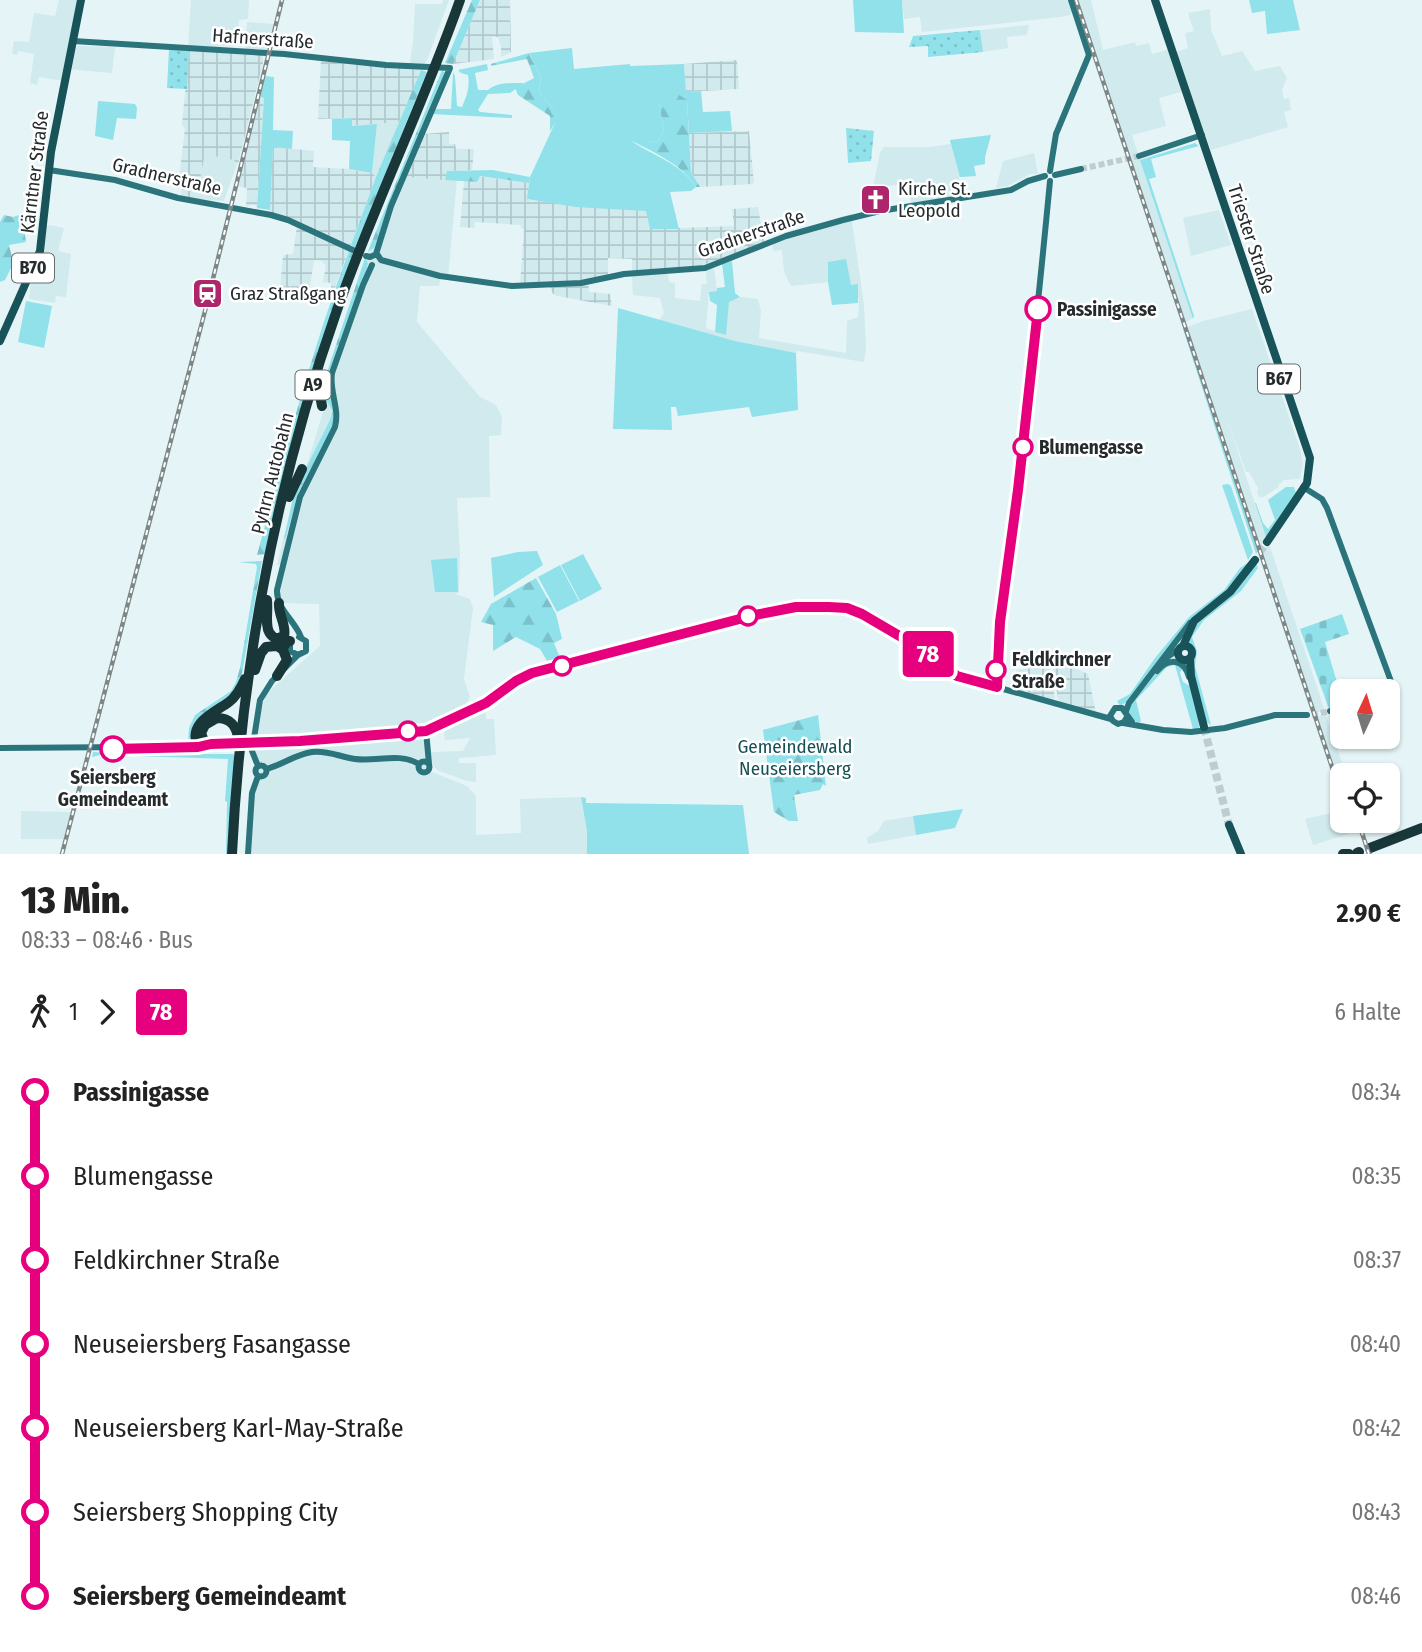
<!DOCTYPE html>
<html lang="de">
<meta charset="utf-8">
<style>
body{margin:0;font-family:"Fira Sans Condensed",sans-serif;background:#f6f6f6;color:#222;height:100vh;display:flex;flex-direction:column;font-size:26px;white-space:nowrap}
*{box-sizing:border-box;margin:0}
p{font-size:23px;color:#767676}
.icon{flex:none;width:38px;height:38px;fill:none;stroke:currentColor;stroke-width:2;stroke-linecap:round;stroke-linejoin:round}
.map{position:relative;height:854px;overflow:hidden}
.side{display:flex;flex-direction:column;background:#fff;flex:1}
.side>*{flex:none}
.badge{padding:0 14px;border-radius:5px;font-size:24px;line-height:46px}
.needle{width:46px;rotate:4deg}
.fabs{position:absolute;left:1330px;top:679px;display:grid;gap:14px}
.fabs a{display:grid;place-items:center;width:70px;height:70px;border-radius:10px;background:#fff;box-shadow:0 2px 5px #0004;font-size:35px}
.map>.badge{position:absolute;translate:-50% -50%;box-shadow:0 0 0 4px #fff}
.legs{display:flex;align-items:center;gap:10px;height:77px;padding:0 21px;font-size:23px}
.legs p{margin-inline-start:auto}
.overview{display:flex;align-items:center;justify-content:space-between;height:119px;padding:0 21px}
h1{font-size:38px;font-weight:800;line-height:52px}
ul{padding:0 21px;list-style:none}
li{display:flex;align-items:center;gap:24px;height:84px;font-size:26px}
li i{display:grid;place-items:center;width:10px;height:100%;margin:0 9px;background:currentColor}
li i::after{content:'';width:18px;height:18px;margin:-9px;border:5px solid;border-radius:50%;background:#fff}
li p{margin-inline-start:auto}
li:first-child i{background:linear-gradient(#0000 50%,currentColor 0)}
li:last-child i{background:linear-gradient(currentColor 50%,#0000 0)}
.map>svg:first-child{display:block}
.built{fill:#d0eaed}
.industrial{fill:url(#industrial-grid)}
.green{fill:#90e1ea}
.forest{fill:url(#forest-firs)}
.cemetery{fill:url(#cemetery-stones)}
.park{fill:url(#park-dots)}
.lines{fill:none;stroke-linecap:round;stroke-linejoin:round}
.secondary-tunnel{stroke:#bfcdcf;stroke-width:6;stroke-dasharray:6 3;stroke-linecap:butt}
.primary-tunnel{stroke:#bfcdcf;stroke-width:8;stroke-dasharray:8 4;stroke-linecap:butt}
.highway-tunnel{stroke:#bfcdcf;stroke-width:10;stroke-dasharray:10 5;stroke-linecap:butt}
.secondary{stroke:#2b747c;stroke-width:6}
.primary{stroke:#185359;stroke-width:8}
.highway{stroke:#193639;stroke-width:10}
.rail-casing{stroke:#7c8788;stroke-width:4.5}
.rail{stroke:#fff;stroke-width:2;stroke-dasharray:5;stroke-linecap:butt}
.line-1-casing{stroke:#fff;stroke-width:16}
.line-1{stroke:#e6007e;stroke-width:10}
.stop-1-dot{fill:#fff;stroke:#e6007e;stroke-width:3.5}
.labels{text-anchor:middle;stroke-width:5;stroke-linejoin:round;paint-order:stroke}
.shield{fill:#fff;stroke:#676b6c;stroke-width:2}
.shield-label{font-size:18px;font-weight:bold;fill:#262c2d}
.street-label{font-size:19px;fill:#262c2d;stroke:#fff}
.poi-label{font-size:19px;fill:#262c2d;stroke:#fff;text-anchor:start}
.stop-label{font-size:19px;font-weight:bold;fill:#262c2d;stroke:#fff;text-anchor:start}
.park-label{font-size:19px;fill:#165056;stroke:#fff}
</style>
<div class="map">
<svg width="1422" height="854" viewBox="0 0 1422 854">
<defs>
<pattern id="industrial-grid" width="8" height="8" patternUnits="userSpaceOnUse" patternTransform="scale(1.75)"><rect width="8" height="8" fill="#d0eaed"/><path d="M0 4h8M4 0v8" fill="none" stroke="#b2c9cc"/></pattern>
<pattern id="forest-firs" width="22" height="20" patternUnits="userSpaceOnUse" patternTransform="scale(1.75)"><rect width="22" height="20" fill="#90e1ea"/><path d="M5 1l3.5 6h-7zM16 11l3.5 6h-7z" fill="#7cc1c9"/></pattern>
<pattern id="cemetery-stones" width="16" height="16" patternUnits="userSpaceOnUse" patternTransform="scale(1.75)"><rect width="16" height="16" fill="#90e1ea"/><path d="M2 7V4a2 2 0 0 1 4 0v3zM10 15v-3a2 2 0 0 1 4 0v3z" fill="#7cc1c9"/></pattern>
<pattern id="park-dots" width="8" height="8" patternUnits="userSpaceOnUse" patternTransform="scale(1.75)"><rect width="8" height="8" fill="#90e1ea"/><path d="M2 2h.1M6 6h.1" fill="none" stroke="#7cc1c9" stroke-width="1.8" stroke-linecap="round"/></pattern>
</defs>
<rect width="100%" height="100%" fill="#e5f5f7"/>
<!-- built -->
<path class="built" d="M59,0H81L63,81L39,77L37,85L30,83L34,54L18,51L17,55L12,54L14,41L29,42L34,13L55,16Z
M191,0H249L248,19L239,20L237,46L188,47Z
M443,0H449L427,60L421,70L409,69L413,42L415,4H442Z
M902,0H1069L1072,11L1070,15L1061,17L922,32L920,17L904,19Z
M1074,0H1091L1103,50L1135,42L1136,46L1149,43L1152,54L1167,50L1176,52L1188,48L1185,33L1194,31L1188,13L1210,9L1211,30L1222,56L1242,51L1255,71L1280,66L1287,78L1282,90L1284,99L1289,98L1291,110L1284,112L1288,127L1211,150L1188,90L1159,98L1166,126L1132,135L1193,318L1183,324Z
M247,22L274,24L267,51L248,50L245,47Z
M1029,25L1027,35L1007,37L1008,48L983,52L980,30Z
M77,46L115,47L112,73L68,69Z
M399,122L393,138L376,177L372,173L377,124Z
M991,135L985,157V164L974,166L976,176L959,177L962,196L911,203L909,184L873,187L880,152L884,147H931L950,144V140Z
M1034,153L1038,174H1030L1008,186L996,188L1003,161Z
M205,154L233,160L237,164L224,201L196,199Z
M406,177L457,179L448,278L441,276L439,286H420L417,322L480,397L496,405L502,417L501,435L489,436L490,497L457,498L460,554L459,592L456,594L470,599L473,608L464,679L470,697L462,712L430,727L431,752L463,751L470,738L445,740L444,729L452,728L464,718L485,707L486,719H494L496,755L459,758V763H476V782L467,781L439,771L432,765V772L467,786L476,796V835L521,833L520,799L581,797L587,831V854H251L257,724L266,694L320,646L319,604L279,603L282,565H277L295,490L306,468L325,405L322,394L365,258L372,241Z
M1219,210L1231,245L1191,256L1183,218Z
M851,214L864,305L866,347L864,362L797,351L796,353L735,341L659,320L664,313L660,298L633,295L632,276L668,273L669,282L675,283V298L700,301L702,284H707L706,271L714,268L717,291L709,292L706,328L725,335L729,301L740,297L758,299L761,311L759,338L846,353L847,321L858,317L859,299L849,281L828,262V282L791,286L784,272L782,250L773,251L772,238Z
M49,225L64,228L58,251L71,254L66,297L56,296L55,303L29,299L31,281L40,258L46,226Z
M1252,309L1300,449L1303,464L1300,479L1284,480L1278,485L1279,487L1263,497H1259L1257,492L1258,488L1249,472H1246L1225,413L1266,537L1258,551L1185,328L1203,321Z
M1268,544L1270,547L1325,711L1311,713L1260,558Z
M1326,715L1346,775H1342V804L1313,717Z
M21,811L72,812L64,839H21Z
M1341,811L1348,834L1313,845L1305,819Z
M913,816L916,835L868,844L867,838L878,831L884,821Z"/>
<!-- industrial -->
<path class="industrial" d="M480,0H510L511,52L501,57V47L498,37H492L494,59L453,64Z
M189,51L263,54V63L238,164L233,160L205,154L196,199L181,196L182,188L178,187L185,128L182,125Z
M321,58L409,69L421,70L399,122L351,126V118L318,119Z
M737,60L739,89L686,92L684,64Z
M259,96L264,97L257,207L255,205L246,206L247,188L236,186Z
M749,131L754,182L752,184L700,187L691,172L689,133Z
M449,132V144H455L456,149H474L472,170L447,171L445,180L406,177L423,134Z
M273,147L314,151L313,167L349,169L372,173L376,177L331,298V283L323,282L326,265L323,264V261L314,260L309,293L280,289L283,255L293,254L297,226L269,216Z
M479,176L529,183L528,200L647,211L650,229L734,226L732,209L758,207L764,242L701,266L632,272V259L608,258V275L588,279L589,292L610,294L612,306L557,296L553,294L548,283L520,284L524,229L521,228V225L475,222L474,228L460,227L464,181L477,182Z
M1073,662L1074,668L1088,674L1096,713L1059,703L1052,665Z
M1049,666L1055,698L1052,700L1018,690L1016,670Z"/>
<!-- green -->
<path class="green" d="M853,0H902L904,33L855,32Z
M1249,0H1293L1300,30L1267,34L1265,11L1252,13Z
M572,48L574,69L630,64V66L684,64L686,92L701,91L703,112L730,111L732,131L689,133L687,100L659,103L664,131L657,142L629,139C648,154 682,163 696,187L691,191L670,192L679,229H650L646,211L576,207L527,199L530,177L555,123V111L539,92L541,77L529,53Z
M487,64L488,70L475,73L478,90H488C497,82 513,83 524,83L510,93L488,94L478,110L480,112L512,115V118L431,114L433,109H451L453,72L455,76L457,106L462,107C467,95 470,87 468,75L461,73L458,70Z
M265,76L274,77L273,130L293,131L292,149L273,147L270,210L257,208L264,98L259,96Z
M98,101L135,104L137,108L136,119L117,118L113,140L95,136Z
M352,118V126L377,124L372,173L349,169L350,141L332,140V119Z
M991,135L985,157V164L974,166L976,176L960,177L950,140Z
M1195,143L1199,146L1151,159L1156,177L1149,179L1194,316L1193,319L1140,160Z
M846,259L851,285L858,284V303L832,305L828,282V262Z
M732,261L735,293L740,297L729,302L726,335L715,332L717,305L710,301L709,292L717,291V288L725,287L722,264Z
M26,301L52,306L44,348L18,342Z
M618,308L735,341L796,353L798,410L752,417L749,407L678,416L676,407H671L672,430L613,429Z
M1185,328L1258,551L1256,554L1183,329Z
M1228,484L1231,486L1253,552L1248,560L1222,485Z
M1286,487H1294L1296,493L1266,537L1255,503H1256L1263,523L1268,529L1275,520L1268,500Z
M537,551L543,565L494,597L491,558L518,552Z
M583,554L602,589L580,601L561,565Z
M1253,556L1254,557L1219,599L1193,618L1128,701L1120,706L1117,701L1130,694L1155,658L1189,617L1224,590L1240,568L1249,562Z
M457,558L458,592H435L431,560Z
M1256,563L1258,568L1241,591L1204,620L1192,637L1197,651L1195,666L1211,725L1205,721L1191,665L1194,652L1189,642L1193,625Z
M560,565L579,601L557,612L538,577Z
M1170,662L1183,667L1180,673L1183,682L1190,686L1198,715L1199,729H1193L1175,665L1167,667L1136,700L1141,721L1139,723L1132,720L1128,711L1130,705L1158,671Z
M188,751L189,754H233L235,756L228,854H226L227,802L225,801L228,759L100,755L92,757L93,752L127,754Z
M581,797L586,798V803L743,805L749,854H587V831Z
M963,809L955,828L916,835L913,816Z"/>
<!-- forest -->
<path class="forest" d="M472,0H480L453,64L445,63Z
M529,53L541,77L539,92L555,111V123L550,131V116L518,95L515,88L534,78L527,59L491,66V64Z
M421,70L427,72L355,248L351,245L376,177Z
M442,70L445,73L374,248L368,251Z
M675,92L687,100L691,172L700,187H696C683,164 649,150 626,138L657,142L664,131L659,103Z
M493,170L530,177L529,183L480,176L477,182L445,180L447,171Z
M4,215L13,217L19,215L23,221L26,242L9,245L13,261L32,258L29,268L19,265L12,266L5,280L0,282V222Z
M349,251L353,254L266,554L257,555C285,453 311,351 349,251Z
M365,258L368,263L366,271L329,376L328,389L333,405V425L299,491L285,540L284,538L295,490L330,420L333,411L322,394L325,378Z
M262,561L241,679C237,685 234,693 229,697C206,716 197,709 192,742L188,743L189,728L195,715L231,691L236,682L240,668L257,567L256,564L238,562Z
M536,578L556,614L562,639L554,643L562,663L550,666L540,649L516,637L493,651V625L481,622L491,604Z
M818,715L826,786L823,784L820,790L794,795L798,821H789L774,812L763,730Z"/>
<!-- cemetery -->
<path class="cemetery" d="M1342,614L1349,634L1325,642L1342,699V704L1329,709L1300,629Z"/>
<!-- park -->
<path class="park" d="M980,30L983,52L928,57V46L909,47L913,36Z
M169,49L189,51L187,89L167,88Z
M846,128L874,131L871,161L848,163Z"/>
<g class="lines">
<!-- secondary-tunnel -->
<path class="secondary-tunnel" d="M1081,169L1139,156
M1312,715L1330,711"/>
<!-- primary-tunnel -->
<path class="primary-tunnel" d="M1259,553L1267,542
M1204,727L1229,825"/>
<!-- highway-tunnel -->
<path class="highway-tunnel" d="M1371,854H1372"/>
<!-- secondary -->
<path class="secondary" d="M73,41L284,54L386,65L450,68L391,206L376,254
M1139,156L1202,135
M49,170L115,180L178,198L271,215L288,220L355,251
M1050,171L1056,134L1089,55L1071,0
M1055,175L1081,169
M366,256L370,257L377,254L381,260L440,276L512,286L581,283L624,274L705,268L786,236L843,220L880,211L1011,190L1028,181L1045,176
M1303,487L1322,499L1327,508L1392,684L1393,696L1388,700
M301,637C295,621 276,608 277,590L300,497L335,427C340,408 329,392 332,373L363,285L372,265
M290,642V651L298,655
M1163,660L1179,649
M1157,671C1169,657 1184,659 1189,677
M997,687L996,670L1000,622C1020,475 1036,328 1050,181
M1126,711L1129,703L1190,623
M1330,711L1342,707
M1127,717L1124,722L1118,724L1113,721L1110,716L1115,708H1122L1132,722
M1123,723L1163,730L1191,732L1225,728L1275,715H1307
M426,731L429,764
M0,748L257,746L420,733L486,703L516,681L532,673L767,612L802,606L840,607L854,610L915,644L957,676L1111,719
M418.5 767a5.5 5.5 0 1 1 11 0a5.5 5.5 0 1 1-11 0Z
M255.5 771a5.5 5.5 0 1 1 11 0a5.5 5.5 0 1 1-11 0Z
M258,766L252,751L260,700L272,681L298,655L306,651V641L299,637
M266,769C282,765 296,754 312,752C328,750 340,757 355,759C377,762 399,752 419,764
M248,854L252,793L258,776"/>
<!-- primary -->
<path class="primary" d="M1155,0L1310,458L1307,483L1267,542
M0,341L40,251L51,152L81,0
M1183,646L1194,621L1230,592L1255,560
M1178 653a7 7 0 1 1 14 0a7 7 0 1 1-14 0Z
M1190,658L1191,676L1204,727
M1229,825L1241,854"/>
<!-- highway -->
<path class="highway" d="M321,378L319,390L322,406
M289,497L302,469
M267,600C269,621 259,640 290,641
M276,639L284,636C287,626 278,615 279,603
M276,645L283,650L287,660L277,676
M255,670L261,653L266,647L285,645
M211,745L204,741L201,733L205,725L217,718C230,718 237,726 238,739
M198,747C187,723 214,713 229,702C237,696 241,688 245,679
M1370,848L1422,828
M1357,853L1359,852
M232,854C241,669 276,484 337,310C374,205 423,105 460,0
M1343,854H1349"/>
<defs>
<path id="rail" d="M1076,0L1342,797
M1358,821L1369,854
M62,854L205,311L282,0"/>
</defs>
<!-- rail casing -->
<use href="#rail" class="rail-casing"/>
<!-- rail -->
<use href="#rail" class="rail"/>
</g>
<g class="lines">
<defs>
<path id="line-1" d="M113,749L198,747L211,744L300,741L426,731L486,703L516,681L532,673L755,615L796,607H829L847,608L862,614L920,648L957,676L997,687L1000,622L1018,490L1038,309"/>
</defs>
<!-- line-1 casing -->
<use href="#line-1" class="line-1-casing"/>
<!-- line-1 -->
<use href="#line-1" class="line-1"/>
</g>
<!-- icons -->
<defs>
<symbol id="church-square" viewBox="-11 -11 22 22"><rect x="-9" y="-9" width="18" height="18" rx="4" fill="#ad256a" stroke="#fff"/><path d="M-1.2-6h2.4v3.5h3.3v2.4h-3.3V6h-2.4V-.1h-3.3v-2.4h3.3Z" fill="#fff"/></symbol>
<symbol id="station-square" viewBox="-11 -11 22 22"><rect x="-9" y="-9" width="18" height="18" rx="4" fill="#ad256a" stroke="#fff"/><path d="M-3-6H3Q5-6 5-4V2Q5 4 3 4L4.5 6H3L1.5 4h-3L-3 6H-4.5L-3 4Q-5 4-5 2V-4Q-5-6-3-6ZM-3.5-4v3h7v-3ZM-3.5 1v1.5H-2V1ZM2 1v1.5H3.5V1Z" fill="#fff"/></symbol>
</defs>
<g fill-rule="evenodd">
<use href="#church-square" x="858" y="182" width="35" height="35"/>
<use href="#station-square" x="190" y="276" width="35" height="35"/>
</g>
<!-- markers -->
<g class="stop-1-dot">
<circle cx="1038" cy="309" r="12"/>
<circle cx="1023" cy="447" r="9"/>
<circle cx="748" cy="616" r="9"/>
<circle cx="562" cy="666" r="9"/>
<circle cx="996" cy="670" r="9"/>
<circle cx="408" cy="731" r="9"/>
<circle cx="113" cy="749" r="12"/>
</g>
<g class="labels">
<!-- shield labels -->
<g class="shield">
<rect x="12" y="253.5" width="42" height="29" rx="5"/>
<rect x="1258" y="364.5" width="42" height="29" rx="5"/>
<rect x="295.5" y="370.5" width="35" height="29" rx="5"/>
</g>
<g class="shield-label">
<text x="33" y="274">B70</text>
<text x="1279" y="385">B67</text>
<text x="313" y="391">A9</text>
</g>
<!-- street labels -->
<g class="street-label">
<text transform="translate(263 38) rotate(4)" y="7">Hafnerstraße</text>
<text transform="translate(34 172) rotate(-83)" y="7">Kärntner Straße</text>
<text transform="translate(167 176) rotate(13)" y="7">Gradnerstraße</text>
<text transform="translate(751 233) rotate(-19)" y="7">Gradnerstraße</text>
<text transform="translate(1252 239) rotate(72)" y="7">Triester Straße</text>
<text transform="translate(272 473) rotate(-76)" y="7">Pyhrn Autobahn</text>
</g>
<!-- poi labels -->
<g class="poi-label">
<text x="898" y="195">Kirche St.<tspan x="898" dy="22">Leopold</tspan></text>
<text x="230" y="300">Graz Straßgang</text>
</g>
<!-- stop labels -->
<g class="stop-label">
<text x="1057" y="316">Passinigasse</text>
<text x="1039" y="454">Blumengasse</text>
<text x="1012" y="666">Feldkirchner<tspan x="1012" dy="22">Straße</tspan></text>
<text x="113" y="784" text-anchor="middle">Seiersberg<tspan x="113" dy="22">Gemeindeamt</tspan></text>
</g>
<!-- park labels -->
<g class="park-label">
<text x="795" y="753">Gemeindewald<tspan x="795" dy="22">Neuseiersberg</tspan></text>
</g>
</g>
</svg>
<div class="fabs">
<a><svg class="needle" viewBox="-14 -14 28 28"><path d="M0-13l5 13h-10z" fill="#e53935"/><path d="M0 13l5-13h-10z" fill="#767676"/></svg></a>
<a><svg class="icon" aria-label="locate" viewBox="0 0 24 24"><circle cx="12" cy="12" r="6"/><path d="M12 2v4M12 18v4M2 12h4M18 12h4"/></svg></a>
</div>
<b class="badge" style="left:928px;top:654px;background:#e6007e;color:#fff">78</b>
</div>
<section class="side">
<div class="overview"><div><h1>13 Min.</h1><p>08:33 – 08:46 · Bus</p></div><b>2.90 €</b></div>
<div class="legs"><svg class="icon" aria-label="walk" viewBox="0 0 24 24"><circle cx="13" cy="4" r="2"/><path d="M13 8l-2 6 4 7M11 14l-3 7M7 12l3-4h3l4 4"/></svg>1<svg class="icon" aria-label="forward" viewBox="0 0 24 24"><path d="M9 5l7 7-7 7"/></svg><b class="badge" style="background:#e6007e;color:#fff">78</b><p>6 Halte</p></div>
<ul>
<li><i style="color:#e6007e"></i><b>Passinigasse</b><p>08:34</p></li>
<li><i style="color:#e6007e"></i><span>Blumengasse</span><p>08:35</p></li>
<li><i style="color:#e6007e"></i><span>Feldkirchner Straße</span><p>08:37</p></li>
<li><i style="color:#e6007e"></i><span>Neuseiersberg Fasangasse</span><p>08:40</p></li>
<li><i style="color:#e6007e"></i><span>Neuseiersberg Karl-May-Straße</span><p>08:42</p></li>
<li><i style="color:#e6007e"></i><span>Seiersberg Shopping City</span><p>08:43</p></li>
<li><i style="color:#e6007e"></i><b>Seiersberg Gemeindeamt</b><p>08:46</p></li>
</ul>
</section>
